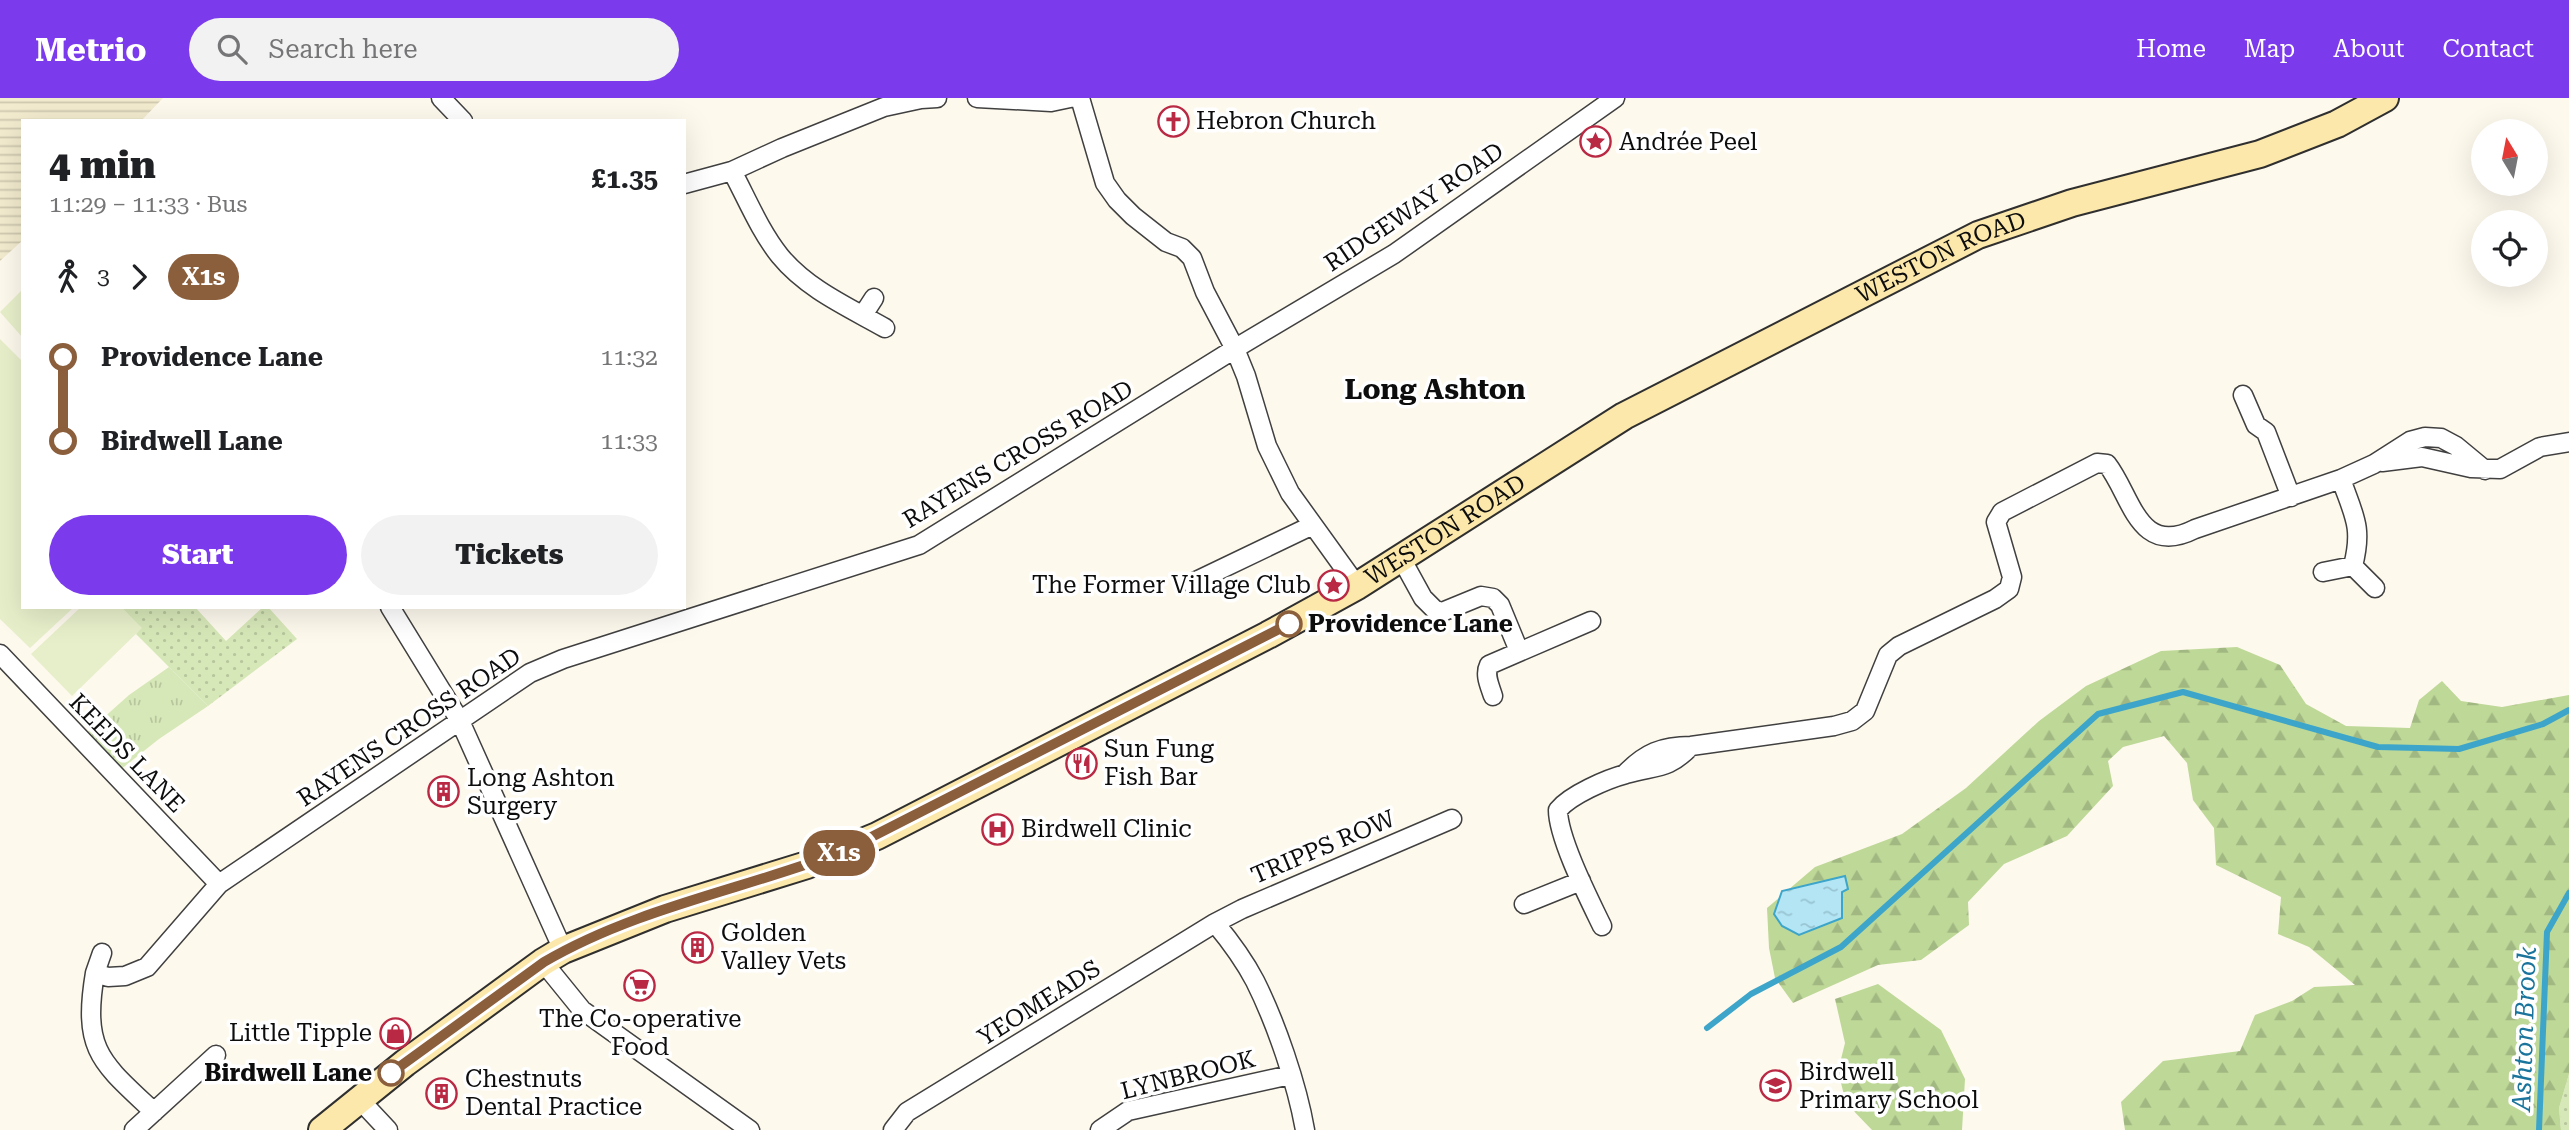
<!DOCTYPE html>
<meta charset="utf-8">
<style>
body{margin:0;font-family:"Roboto Serif",serif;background:#f2f2f2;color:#202124;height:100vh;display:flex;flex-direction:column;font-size:26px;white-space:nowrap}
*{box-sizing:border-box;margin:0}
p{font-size:23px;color:#757577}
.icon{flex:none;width:38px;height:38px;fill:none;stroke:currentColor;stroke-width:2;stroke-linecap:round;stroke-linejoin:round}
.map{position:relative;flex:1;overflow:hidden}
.sheet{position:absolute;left:21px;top:21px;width:665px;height:490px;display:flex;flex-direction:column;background:#fff;border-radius:0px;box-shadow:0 7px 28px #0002}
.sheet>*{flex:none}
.badge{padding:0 14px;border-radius:23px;font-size:24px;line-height:46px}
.needle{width:46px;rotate:350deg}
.tools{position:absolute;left:2471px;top:21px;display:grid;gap:14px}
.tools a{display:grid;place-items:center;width:77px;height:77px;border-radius:50%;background:#fff;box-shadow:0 7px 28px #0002;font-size:35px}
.map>.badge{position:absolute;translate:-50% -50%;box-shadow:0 0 0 4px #fff}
.legs{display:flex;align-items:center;gap:10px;height:77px;padding:0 28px;font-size:23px}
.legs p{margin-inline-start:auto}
.headline{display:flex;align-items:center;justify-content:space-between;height:119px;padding:0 28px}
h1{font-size:38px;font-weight:800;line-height:52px}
.button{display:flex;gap:14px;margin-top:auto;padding:14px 28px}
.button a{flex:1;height:80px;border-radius:42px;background:#7c3aed;color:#fff;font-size:28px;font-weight:800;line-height:80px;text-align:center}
.button a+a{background:#f2f2f2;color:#202124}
ul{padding:0 28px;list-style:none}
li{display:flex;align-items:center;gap:24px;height:84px;font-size:26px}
li i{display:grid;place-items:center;width:10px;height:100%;margin:0 9px;background:currentColor}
li i::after{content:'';width:18px;height:18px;margin:-9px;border:5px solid;border-radius:50%;background:#fff}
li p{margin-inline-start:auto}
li:first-child i{background:linear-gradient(#0000 50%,currentColor 0)}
li:last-child i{background:linear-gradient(currentColor 50%,#0000 0)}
header{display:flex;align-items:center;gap:42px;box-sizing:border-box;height:98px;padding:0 35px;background:#7c3aed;color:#fff}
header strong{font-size:33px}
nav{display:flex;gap:38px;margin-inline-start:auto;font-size:24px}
.search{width:490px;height:63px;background:#f2f2f2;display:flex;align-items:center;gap:18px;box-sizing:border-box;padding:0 24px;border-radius:38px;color:#757577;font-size:26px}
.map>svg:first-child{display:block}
.farmland{fill:url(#farmland-rules)}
.grass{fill:url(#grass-dots)}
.forest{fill:url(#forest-firs)}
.park{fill:url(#park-tufts)}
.pitch{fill:#e7efca}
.water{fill:url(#water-ripples);stroke:#3da5c9;stroke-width:2}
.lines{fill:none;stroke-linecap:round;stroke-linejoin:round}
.stream{stroke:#3da5c9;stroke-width:6}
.street-casing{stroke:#404040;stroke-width:21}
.secondary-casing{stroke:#2f2f2f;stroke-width:30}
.street{stroke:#fff;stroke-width:18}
.secondary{stroke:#fce8aa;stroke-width:26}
.line-1-casing{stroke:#fff;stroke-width:16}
.line-1{stroke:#8b5e3c;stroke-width:10}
.stop-1-dot{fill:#fff;stroke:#8b5e3c;stroke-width:3.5}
.labels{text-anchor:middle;stroke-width:7;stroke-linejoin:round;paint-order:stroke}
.poi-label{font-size:24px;fill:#0d0d0d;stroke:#fff;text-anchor:start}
.street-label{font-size:24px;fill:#0d0d0d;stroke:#fff}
.stop-label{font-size:24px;font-weight:bold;fill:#0d0d0d;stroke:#fff;text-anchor:start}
.water-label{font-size:26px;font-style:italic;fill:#1a749b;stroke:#fff}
.quarter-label{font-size:28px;font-weight:bold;fill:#0d0d0d;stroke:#fff}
</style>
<header>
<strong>Metrio</strong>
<div class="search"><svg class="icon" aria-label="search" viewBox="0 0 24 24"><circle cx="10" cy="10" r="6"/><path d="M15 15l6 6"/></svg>Search here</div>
<nav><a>Home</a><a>Map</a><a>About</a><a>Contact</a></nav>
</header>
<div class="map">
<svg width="2569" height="1032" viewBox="0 0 2569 1032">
<defs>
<pattern id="farmland-rules" width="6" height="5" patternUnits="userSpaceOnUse" patternTransform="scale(1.75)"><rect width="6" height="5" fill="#f3ebce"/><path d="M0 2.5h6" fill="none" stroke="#cfc8b0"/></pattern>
<pattern id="grass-dots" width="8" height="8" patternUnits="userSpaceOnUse" patternTransform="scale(1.75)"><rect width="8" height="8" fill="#d7e8b8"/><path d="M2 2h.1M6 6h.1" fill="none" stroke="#b7c69d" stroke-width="1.8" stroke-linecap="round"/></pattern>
<pattern id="forest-firs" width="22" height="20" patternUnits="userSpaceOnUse" patternTransform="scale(1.75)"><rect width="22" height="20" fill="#bed898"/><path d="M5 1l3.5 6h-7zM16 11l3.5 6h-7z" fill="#a2b882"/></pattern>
<pattern id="park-tufts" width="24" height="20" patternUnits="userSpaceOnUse" patternTransform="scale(1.75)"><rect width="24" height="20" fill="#d7e8b8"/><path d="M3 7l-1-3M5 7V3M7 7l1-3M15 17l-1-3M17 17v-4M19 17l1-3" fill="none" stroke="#b7c69d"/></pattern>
<pattern id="water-ripples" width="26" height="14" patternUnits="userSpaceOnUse" patternTransform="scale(1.75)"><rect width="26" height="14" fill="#b3e5f4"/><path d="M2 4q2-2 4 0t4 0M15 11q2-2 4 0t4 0" fill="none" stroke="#99c3d0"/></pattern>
</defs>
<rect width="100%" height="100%" fill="#fef9ed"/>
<!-- farmland -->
<path class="farmland" d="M0,0H163L141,23H23V142L0,163Z"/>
<!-- grass -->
<path class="grass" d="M121,509H195L226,543L263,509H268L297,541L208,608L136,536L141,530Z
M2569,976V1032H2561L2559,1010Z"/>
<!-- forest -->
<path class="forest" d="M2237,549L2280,567L2306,606L2346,628L2410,630L2419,602L2442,583L2461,603L2502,609L2569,597V976L2559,1010L2561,1032H2125L2121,1004L2163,963L2240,953L2255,917L2292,903L2314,889L2355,887L2309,849L2278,836L2281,799L2216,767L2214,730L2193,702L2187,665L2164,638L2123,649L2108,663L2113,688L2067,738L2004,766L1968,804L1969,827L1921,862L1878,867L1793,905L1775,880L1769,850L1767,810L1815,769L1902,736L1966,690L2039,623L2086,588L2161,553Z
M1878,886L1941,932L1965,981L1962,1032H1872L1846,1005L1838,973L1845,945L1835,901Z"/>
<!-- park -->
<path class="park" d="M169,569L208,608L159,641L120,672L82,639L129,597Z"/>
<!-- pitch -->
<path class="pitch" d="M23,191V240L0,214Z
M0,241L23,264V509H74L30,550L0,521Z
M81,509H121L142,530L72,598L31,556Z"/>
<!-- water -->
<path class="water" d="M1845,778L1848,791L1842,794V820L1799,837L1782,828L1774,816L1782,793Z"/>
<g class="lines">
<!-- stream -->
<path class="stream" d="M1707,930L1751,896L1841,849L2098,616L2183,594L2378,649L2459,651L2543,626L2569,612
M2539,1032L2547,834L2569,795"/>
<defs>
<path id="street" d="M441,0L463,23
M977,0L1051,4L1070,0
M1080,0L1105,85L1117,102L1133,118L1166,144L1182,150L1192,160L1205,194L1235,251L1246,278L1267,348L1290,395L1357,488
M732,73C747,101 760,133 780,158C807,191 848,209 885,230
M684,86L732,73L782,50L884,9L921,1L937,0
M863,217L874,200
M2243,297L2256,327L2266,334L2291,399
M2382,364L2422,359L2471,370L2500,371L2540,349L2569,344
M1401,460L1423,500L1435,512L1442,514L1481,498L1493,500L1500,507L1519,553
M2353,468L2375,490
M2323,474L2353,468C2363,429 2354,418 2341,381
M1192,485L1313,427
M390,509L460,623L563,852
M0,556L219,786
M1493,598C1490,588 1484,577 1489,567L1591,523
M1625,676C1645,655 1662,648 1691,648L1834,628L1852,623L1865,613L1888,557L1899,548L1995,501L2009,491L2012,479L1996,424L2002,414L2097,365L2107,366C2132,398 2138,460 2195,431L2341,381L2374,366L2410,343L2425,339L2441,340L2456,348L2485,372
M1524,806L1581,783
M1215,825C1230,843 1244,862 1255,883C1276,925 1297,986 1305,1032
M1602,828C1589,801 1558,740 1558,712C1570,697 1607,681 1626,676C1656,667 1667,673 1691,648
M543,864L582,912L750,1032
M95,875L102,855
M359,1001L388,1032
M154,1014C101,964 82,953 95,875L108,879L125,878L147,869L219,786L530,575L563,561L919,447L1241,247L1394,156L1615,0
M134,1032L216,957
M893,1032L907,1014L1215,825L1242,811L1452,721
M1100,1032L1128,1013L1290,977"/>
<g id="secondary">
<path id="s1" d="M322,1032L405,965L543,864L563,852L665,811L807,767L877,738L1268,537L1357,488L1624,318L1978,137L2072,105L2260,56L2337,26L2385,0"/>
</g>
</defs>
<!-- street casing -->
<use href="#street" class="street-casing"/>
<!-- secondary casing -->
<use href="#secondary" class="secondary-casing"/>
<!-- street -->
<use href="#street" class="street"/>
<!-- secondary -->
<use href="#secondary" class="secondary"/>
</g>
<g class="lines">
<defs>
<path id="line-1" d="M391,975L544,864C636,810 745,791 844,753L1289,526"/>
</defs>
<!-- line-1 casing -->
<use href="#line-1" class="line-1-casing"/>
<!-- line-1 -->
<use href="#line-1" class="line-1"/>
</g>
<!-- icons -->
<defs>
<symbol id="church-ring" viewBox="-11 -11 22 22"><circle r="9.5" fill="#fff" stroke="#b92944" stroke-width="1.5"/><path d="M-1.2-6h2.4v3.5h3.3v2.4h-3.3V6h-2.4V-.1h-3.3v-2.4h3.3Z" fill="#b92944"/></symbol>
<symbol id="sight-ring" viewBox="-11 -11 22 22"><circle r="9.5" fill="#fff" stroke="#b92944" stroke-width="1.5"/><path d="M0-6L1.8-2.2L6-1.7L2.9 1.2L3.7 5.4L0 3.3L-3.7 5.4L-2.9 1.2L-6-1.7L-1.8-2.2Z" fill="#b92944"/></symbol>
<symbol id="restaurant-ring" viewBox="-11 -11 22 22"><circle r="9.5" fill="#fff" stroke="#b92944" stroke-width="1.5"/><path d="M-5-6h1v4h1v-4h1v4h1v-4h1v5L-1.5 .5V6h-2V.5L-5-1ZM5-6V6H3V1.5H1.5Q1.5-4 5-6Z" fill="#b92944"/></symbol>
<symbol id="building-ring" viewBox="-11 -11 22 22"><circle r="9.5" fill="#fff" stroke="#b92944" stroke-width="1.5"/><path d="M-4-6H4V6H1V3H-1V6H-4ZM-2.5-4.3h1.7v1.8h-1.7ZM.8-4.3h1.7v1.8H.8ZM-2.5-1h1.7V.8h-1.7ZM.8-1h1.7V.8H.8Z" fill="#b92944"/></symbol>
<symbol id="hospital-ring" viewBox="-11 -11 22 22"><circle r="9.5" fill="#fff" stroke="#b92944" stroke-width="1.5"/><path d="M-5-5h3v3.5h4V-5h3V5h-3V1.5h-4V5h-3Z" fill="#b92944"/></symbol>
<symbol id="supermarket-ring" viewBox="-11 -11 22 22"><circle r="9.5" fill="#fff" stroke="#b92944" stroke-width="1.5"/><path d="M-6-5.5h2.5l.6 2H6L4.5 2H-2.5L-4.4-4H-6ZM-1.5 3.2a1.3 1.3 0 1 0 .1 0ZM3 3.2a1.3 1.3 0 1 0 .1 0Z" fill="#b92944"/></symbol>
<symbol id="shop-ring" viewBox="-11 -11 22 22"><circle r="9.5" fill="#fff" stroke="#b92944" stroke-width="1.5"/><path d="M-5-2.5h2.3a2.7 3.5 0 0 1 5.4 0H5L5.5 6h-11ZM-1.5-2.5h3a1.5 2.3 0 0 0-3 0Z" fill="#b92944"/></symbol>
<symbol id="school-ring" viewBox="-11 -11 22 22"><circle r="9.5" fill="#fff" stroke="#b92944" stroke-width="1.5"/><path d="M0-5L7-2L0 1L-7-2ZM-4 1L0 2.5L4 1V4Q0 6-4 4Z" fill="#b92944"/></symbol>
</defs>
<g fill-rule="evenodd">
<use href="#church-ring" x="1156" y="6" width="35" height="35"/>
<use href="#sight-ring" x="1578" y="26" width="35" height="35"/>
<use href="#sight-ring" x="1316" y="470" width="35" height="35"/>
<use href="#restaurant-ring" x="1064" y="648" width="35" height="35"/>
<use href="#building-ring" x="426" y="676" width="35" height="35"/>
<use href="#hospital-ring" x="980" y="714" width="35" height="35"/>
<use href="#building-ring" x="680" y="832" width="35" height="35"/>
<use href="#supermarket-ring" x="622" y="870" width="35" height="35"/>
<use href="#shop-ring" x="378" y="918" width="35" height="35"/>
<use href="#school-ring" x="1758" y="970" width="35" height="35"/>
<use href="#building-ring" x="424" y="978" width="35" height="35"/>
</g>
<!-- markers -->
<g class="stop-1-dot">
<circle cx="1289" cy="526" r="12"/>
<circle cx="391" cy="975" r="12"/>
</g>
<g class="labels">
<!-- poi labels -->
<g class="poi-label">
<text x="1196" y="31">Hebron Church</text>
<text x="1619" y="52">Andrée Peel</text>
<text x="1311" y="495" text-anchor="end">The Former Village Club</text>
<text x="1104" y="659">Sun Fung<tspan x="1104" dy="28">Fish Bar</tspan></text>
<text x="467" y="688">Long Ashton<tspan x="467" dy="28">Surgery</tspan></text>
<text x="1021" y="739">Birdwell Clinic</text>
<text x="721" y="843">Golden<tspan x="721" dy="28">Valley Vets</tspan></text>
<text x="640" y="929" text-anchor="middle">The Co-operative<tspan x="640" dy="28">Food</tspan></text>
<text x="372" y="943" text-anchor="end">Little Tipple</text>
<text x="1799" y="982">Birdwell<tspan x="1799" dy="28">Primary School</tspan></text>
<text x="465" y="989">Chestnuts<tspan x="465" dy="28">Dental Practice</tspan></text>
</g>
<!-- street labels -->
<g class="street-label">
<text transform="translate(1414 109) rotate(-34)" y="8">RIDGEWAY ROAD</text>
<text dy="8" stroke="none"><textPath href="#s1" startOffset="1848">WESTON ROAD</textPath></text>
<text transform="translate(1018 356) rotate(-31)" y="8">RAYENS CROSS ROAD</text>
<text dy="8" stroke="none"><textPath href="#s1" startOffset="1281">WESTON ROAD</textPath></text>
<text transform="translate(409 629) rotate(-34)" y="8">RAYENS CROSS ROAD</text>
<text transform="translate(127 655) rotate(46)" y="8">KEEDS LANE</text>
<text transform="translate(1323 749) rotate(-23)" y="8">TRIPPS ROW</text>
<text transform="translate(1039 905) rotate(-32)" y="8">YEOMEADS</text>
<text transform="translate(1188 977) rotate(-14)" y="8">LYNBROOK</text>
</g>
<!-- stop labels -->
<g class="stop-label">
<text x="1308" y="534">Providence Lane</text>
<text x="372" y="983" text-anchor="end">Birdwell Lane</text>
</g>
<!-- water labels -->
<g class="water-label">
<text transform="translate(2524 931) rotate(-88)" y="9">Ashton Brook</text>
</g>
<!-- quarter labels -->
<g class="quarter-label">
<text x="1435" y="301">Long Ashton</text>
</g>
</g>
</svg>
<div class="tools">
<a><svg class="needle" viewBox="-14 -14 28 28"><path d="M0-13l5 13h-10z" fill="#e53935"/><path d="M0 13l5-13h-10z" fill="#757577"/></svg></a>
<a><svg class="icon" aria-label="locate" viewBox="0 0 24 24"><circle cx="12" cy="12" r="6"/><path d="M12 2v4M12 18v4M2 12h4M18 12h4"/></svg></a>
</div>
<b class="badge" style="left:839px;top:755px;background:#8b5e3c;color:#fff">X1s</b>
<section class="sheet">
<div class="headline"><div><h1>4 min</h1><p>11:29 – 11:33 · Bus</p></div><b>£1.35</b></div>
<div class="legs"><svg class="icon" aria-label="walk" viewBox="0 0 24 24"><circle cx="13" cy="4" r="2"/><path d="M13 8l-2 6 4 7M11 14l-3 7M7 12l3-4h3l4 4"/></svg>3<svg class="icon" aria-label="forward" viewBox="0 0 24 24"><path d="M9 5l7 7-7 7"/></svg><b class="badge" style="background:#8b5e3c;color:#fff">X1s</b></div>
<ul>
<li><i style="color:#8b5e3c"></i><b>Providence Lane</b><p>11:32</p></li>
<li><i style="color:#8b5e3c"></i><b>Birdwell Lane</b><p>11:33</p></li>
</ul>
<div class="button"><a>Start</a><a>Tickets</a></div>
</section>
</div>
